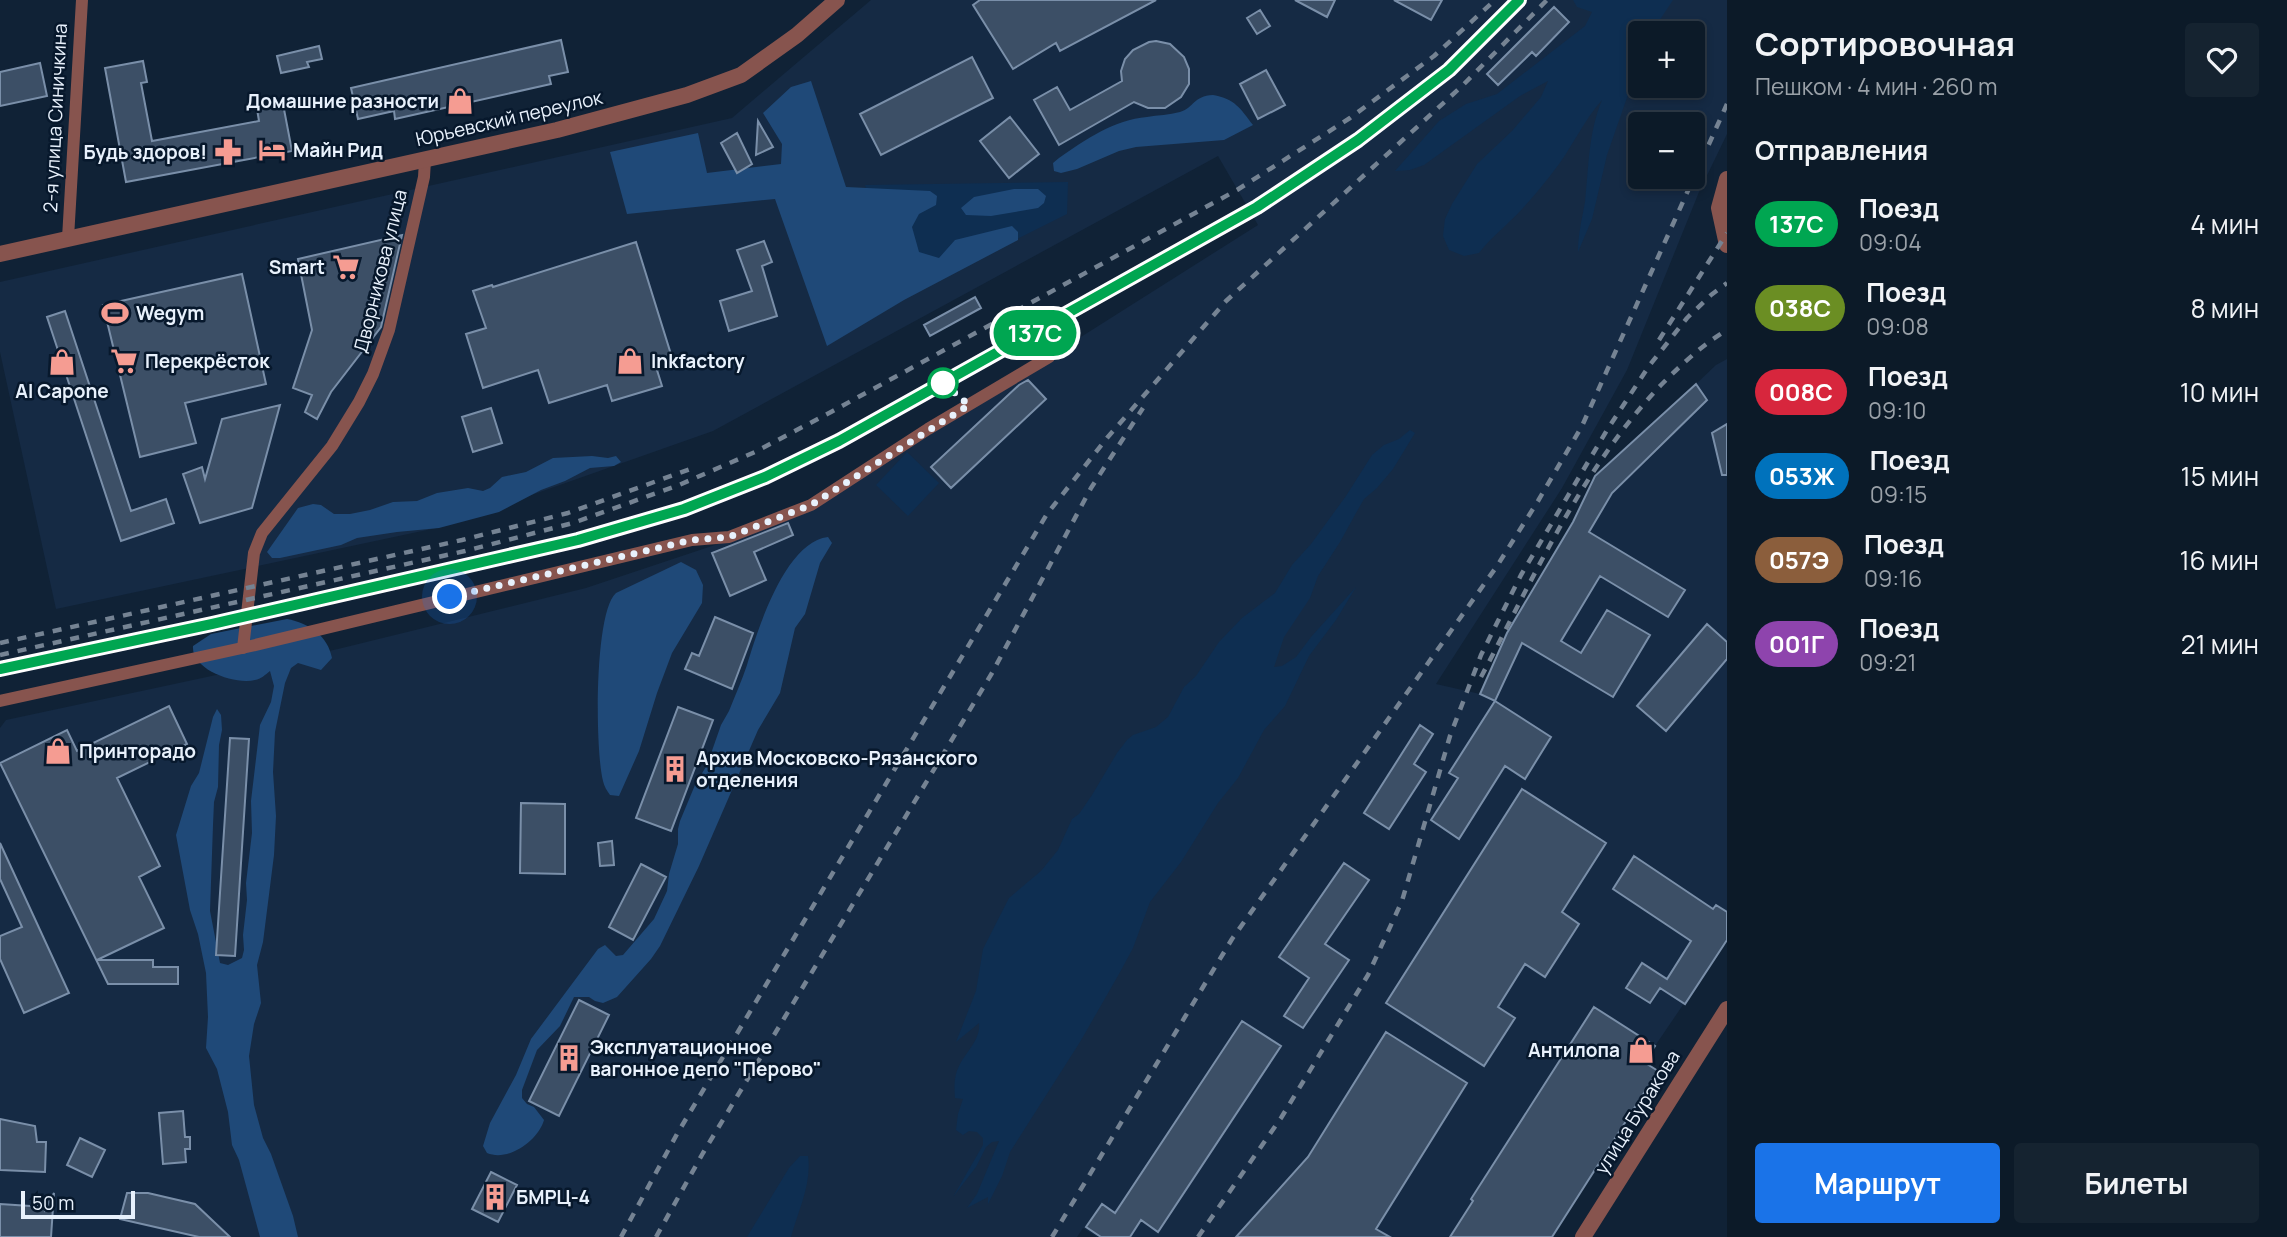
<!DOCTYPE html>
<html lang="ru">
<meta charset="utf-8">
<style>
body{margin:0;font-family:Manrope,sans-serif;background:#152330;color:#f1f3f6;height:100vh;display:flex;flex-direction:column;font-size:26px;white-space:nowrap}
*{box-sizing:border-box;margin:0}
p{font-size:23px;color:#9aa1a8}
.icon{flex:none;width:38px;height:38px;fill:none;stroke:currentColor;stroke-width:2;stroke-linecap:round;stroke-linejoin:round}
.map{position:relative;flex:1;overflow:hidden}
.details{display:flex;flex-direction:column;background:#0c1a28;width:560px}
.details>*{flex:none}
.badge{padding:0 14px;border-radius:23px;font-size:24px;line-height:46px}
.buttons{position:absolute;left:1628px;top:21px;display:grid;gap:14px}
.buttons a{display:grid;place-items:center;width:77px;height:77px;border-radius:7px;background:#0c1a28;box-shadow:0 4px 10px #0003,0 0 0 2px #2c3845;font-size:35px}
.scale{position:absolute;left:21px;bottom:18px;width:114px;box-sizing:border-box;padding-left:7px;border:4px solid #e8f1fc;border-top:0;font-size:19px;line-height:24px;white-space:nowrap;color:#e8f1fc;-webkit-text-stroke:5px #07182c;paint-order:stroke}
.you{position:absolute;width:35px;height:35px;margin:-18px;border:5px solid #fff;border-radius:50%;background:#1a73e8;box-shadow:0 0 0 10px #1a73e833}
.map>.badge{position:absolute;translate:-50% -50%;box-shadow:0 0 0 4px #fff}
h2{padding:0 28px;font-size:26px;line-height:63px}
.round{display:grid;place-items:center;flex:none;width:74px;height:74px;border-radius:7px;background:#152330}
.overview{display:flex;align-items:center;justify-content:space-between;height:119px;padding:0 28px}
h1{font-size:33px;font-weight:700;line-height:52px}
.button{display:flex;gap:14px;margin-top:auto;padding:14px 28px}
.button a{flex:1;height:80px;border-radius:7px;background:#1a73e8;color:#fff;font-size:28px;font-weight:700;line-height:80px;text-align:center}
.button a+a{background:#152330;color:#f1f3f6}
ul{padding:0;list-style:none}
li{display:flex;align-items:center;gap:21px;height:84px;padding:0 28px}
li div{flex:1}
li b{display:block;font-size:26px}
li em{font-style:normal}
li .badge{min-width:77px;font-weight:700;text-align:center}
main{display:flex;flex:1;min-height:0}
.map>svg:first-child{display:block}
.built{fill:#152a44;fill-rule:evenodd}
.green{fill:#0e2e51}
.forest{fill:#1f4978}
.building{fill:#3c4f66;stroke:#7a8fa9;stroke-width:2}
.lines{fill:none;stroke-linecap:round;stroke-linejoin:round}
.minor{stroke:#87544e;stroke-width:12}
.tertiary{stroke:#87544e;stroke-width:16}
.rail{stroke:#758393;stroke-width:4.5;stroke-dasharray:9 9;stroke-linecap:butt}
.line-casing{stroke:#fff;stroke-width:16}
.line{stroke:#00a651;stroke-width:10}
.walk{stroke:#e8f1fc;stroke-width:7;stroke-dasharray:0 12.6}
.stop-dot{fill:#fff;stroke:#00a651;stroke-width:3.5}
.labels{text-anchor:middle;stroke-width:5;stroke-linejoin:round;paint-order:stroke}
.poi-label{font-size:19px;font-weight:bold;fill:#e8f1fc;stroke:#07182c;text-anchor:start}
.street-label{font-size:19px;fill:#e8f1fc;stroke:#07182c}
</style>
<main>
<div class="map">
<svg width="1727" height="1237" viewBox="0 0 1727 1237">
<rect width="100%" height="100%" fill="#102236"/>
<!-- built -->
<path class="built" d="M871,0H1727V134L1699,192L1627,370L1562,488L1436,684L1480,694L1507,633L1573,522L1649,429L1716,365L1727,359V940L1655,1046L1533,1237H1097L1083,1228L1077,1237H0V728L6,720L338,649L586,588L727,541L807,510L1258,225L1218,156L713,431L441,527L56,609L0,352V282L732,118ZM1640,33H1692V86H1640ZM1640,124H1692V177H1640ZM1495,701L1551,737L1525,778L1505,766L1459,838L1431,820L1458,778L1449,773Z"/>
<!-- green -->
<path class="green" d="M1573,0H1673L1651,33H1640V42L1633,58L1630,89L1607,155L1592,219L1578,252C1578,234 1582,219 1585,202C1589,166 1588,134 1602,100C1583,121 1571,150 1553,172C1540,189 1525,207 1509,222C1499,232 1488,241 1479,253L1464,256L1449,250L1443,236L1445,219L1452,204L1477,164L1512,131L1541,97L1548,81L1520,96L1424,165L1410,170L1395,171L1439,121L1466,104L1497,94L1585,26L1592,12L1577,7Z
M1068,182L1067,214L899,298L865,185Z
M1410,430L1415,433L1393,469L1377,488L1364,499L1356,513L1340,542L1318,576L1310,598L1284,637L1274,667L1282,666L1296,657L1311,637L1356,587L1336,620L1309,656L1285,706L1264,730L1238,778L1218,803L1181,862L1150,902L1133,948L1119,974L1080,1042L1010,1152L1002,1176L988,1204V1197L967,1208L977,1194L999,1141L992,1142L986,1147L976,1167L953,1197L983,1145V1138L977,1132L969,1131L963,1135L956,1130L958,1114L963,1099L955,1098C954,1086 954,1075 960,1064C967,1051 981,1039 979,1023L956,1042L976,991L983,949L1009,898L1041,871L1058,850L1072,819L1079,814L1092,795L1117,753L1127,740L1133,735L1156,727L1168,717L1184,687L1196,676L1219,642L1242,618L1275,593L1292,565L1311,544L1346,496L1372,455L1384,445L1399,439Z
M907,452L939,483L908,516L876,485Z
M800,1156H808C812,1184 798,1211 791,1237H747L789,1168Z"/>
<!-- forest -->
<path class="forest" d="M811,81L846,187L930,191L937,196L936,205L919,214L912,227L919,252L939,258L955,240L1012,226L1018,232V240L904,300L827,346L775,199L627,214L610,152L698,133L707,173L781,164L782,144L763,113L791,87Z
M1213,95C1235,99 1240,108 1253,125L1224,140L1136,147L1119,151L1077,169L1061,173L1054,171L1053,163L1059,158C1086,139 1114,120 1147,117C1158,115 1169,115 1180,112C1195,107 1193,96 1213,95Z
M1014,189H1038L1046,196L1044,203L1038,208L991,216L966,215L961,208L974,197Z
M592,456L608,458L616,456L621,462L614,466L590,468L565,481L541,490L499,512L439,528L397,532L357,538L341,545L280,558H272L267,552L298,508L313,504L321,505L334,514H350L370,510L393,502L417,501L437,493L468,488L483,491L490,488L502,477L526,472L553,458Z
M828,537L832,543L820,563L805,614L795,628L780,693L758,730L699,866L660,946L651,959L617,997L603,1003L595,1001L589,997H574L560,1026L537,1050L522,1090V1098L527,1104L534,1107L544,1120C538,1141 508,1162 487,1153L483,1146L490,1123L516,1075L531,1039L598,949L605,945L616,956L623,955L654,919L667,891L669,874L678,844V829L680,821L695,785L707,765L721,725L729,711C735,696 742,680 747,665C758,629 785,542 828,537Z
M681,562L696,570L703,585L702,603L672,653L657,693L639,751L619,796L610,795C607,791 604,786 603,781C595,750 594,612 616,593Z
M287,619C309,623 328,636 332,658L321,670L298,663L291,668L285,683L275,732L273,772L276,816L274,855L263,942L257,965L261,1003L254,1024L249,1056L254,1105L263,1138L271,1154L293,1216L298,1237H260L239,1160L232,1145L228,1112L217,1069L206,1048L208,1017L206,973L198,934L190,910L176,835L191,786L199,773L213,717L217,709L221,715L222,730L219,745L218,787L214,802L213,825L210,911L220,963L228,965L242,958L244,950L243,935L247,900L246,883L252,833L251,801L260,725L271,702L274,686L270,671C265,675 261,679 255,680C235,685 191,670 193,646L211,634Z"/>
<!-- building -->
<path class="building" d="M980,0H1156L1060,51L1056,43L1013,69L973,5Z
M1295,0H1335L1327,17Z
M1394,0H1442L1431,20Z
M1554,7L1569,22L1536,56L1532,52L1498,85L1487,74Z
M1260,10L1270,26L1257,34L1247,18Z
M561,40L568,72L549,76L551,84L395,119L394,111L358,119L351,88Z
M1156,41L1170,44L1184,57L1189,69V84L1181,97L1165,108H1148L1134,102L1059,145L1034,100L1057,87L1070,110L1122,81L1121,71L1125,59L1133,50L1149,42Z
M319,46L322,59L307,62L309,67L281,73L277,56Z
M972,57L993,98L881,155L860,114Z
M143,61L147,82L141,83L152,141L259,121L257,109L283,104L292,151L126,182L105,68Z
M40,63L47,96L0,106V72Z
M1266,70L1285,105L1258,119L1240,84Z
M1010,117L1039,154L1009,178L980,141Z
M758,121L773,147L756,155Z
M737,133L752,164L737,173L721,143Z
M402,235L381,327L331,392L317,419L305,412L312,395L293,388L312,330L298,259Z
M764,241L772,262L762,266L777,316L729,331L720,301L752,291L737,250Z
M636,242L674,364L657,370L662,386L612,401L607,385L549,403L538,370L483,388L466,334L486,328L473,291L492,285L493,287Z
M242,274L266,384L185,403L196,443L140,457L103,305Z
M975,297L981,308L930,336L924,325Z
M65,311L131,511L166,499L174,523L121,541L47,317Z
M1028,380L1046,399L951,488L931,467L1019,385Z
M1696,384L1707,400L1612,493L1589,532L1685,590L1668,617L1600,576L1561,641L1581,653L1607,610L1650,635L1613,697L1522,643L1495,701L1480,694L1507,633L1573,522L1595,476Z
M280,405L252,508L200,523L183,474L202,467L205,479L222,419Z
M491,408L502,443L473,452L462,417Z
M1727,424V475H1722L1712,433Z
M788,523L793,535L754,552L766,580L730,596L712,553Z
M715,617L753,633L732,689L685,669L692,653L699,656Z
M1707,624L1727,642V659L1666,731L1637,706Z
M1495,701L1551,737L1525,779L1505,766L1459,839L1431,820L1458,778L1449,773Z
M169,706L187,744L117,778L160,866L139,877L164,928L97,960H153V967H178V984H108L0,763L67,730L77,751Z
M678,707L713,720L671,831L636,818Z
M1420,725L1433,734L1414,764L1426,772L1389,829L1364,813Z
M230,738L249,739L235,956L216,955Z
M1522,789L1606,843L1562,912L1579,924L1545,977L1525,964L1498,1007L1515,1018L1484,1066L1386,1003Z
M521,803L565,804V874L520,873Z
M612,841L614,865L600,866L598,843Z
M0,843L69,993L24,1013L0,959V936L22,927L0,879Z
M1634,856L1713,909L1716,905L1727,912V940L1685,1004L1660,988L1650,1003L1626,988L1642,963L1667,979L1691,941L1613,889Z
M1344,863L1369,880L1325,944L1349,960L1303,1028L1284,1016L1309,978L1279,957Z
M641,864L666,877L633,940L609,927Z
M579,1000L609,1015L559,1116L529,1101Z
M1594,1007L1655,1046L1644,1062L1658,1071L1552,1237H1450L1473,1201L1471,1199Z
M1242,1021L1281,1046L1158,1232L1141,1220L1130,1237H1101L1086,1227L1102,1204L1115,1213Z
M1386,1032L1467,1083L1376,1229L1390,1237H1236L1308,1157Z
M183,1111L185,1137H190V1149H185L186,1162L163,1164L159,1113Z
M0,1119L35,1126L37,1142H46L45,1172L0,1170Z
M80,1138L105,1150L92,1177L67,1165Z
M491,1172L517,1185L498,1222L472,1209Z
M54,1193L51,1237H0V1204L45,1207V1209Z
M127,1193H148L195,1204L230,1237H199L120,1219Z"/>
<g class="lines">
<!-- minor -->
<path class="minor" d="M68,238L82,0
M243,648L254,553L262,533L332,446L359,402L373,374L389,330L424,177L425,160
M0,701L251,646L692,540L729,537L811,505L928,429L1049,357"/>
<!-- tertiary -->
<path class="tertiary" d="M1727,179L1719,208L1727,245
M0,254L557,130L687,95L741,75L797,35L837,0
M1583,1237L1727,1009"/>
<!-- rail -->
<path class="rail" d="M1659,340L1727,233
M0,643L462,540L568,513L693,468
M0,655L465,551L573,523L679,485L755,452L831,412L1237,190L1350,118L1434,56L1495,0
M0,669L212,623L578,540L684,509L765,477L839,441L1257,207L1358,140L1449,70L1519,0
M1481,677C1534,577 1582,468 1661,385C1681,365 1702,345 1727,330
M621,1237L677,1134L1047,514L1107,438L1226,301L1461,87L1547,0
M656,1237L703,1153L992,673L1091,488L1143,408
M1052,1237L1232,939L1497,566L1538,501L1582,426L1727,104
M1198,1237L1281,1118L1368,975L1402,901L1450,736L1481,655L1521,575L1607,430L1649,366L1687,318L1711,295L1727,283"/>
</g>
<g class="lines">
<defs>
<path id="line" d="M0,669L212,624L578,540L684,509L765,477L839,441L1257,207L1358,140L1449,70L1519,0"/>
</defs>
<!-- line casing -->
<use href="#line" class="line-casing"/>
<!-- line -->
<use href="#line" class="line"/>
<!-- walk -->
<path class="walk" d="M450,597L692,540L729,537L811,505L969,405L943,383"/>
</g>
<!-- icons -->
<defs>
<symbol id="shop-bare" viewBox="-9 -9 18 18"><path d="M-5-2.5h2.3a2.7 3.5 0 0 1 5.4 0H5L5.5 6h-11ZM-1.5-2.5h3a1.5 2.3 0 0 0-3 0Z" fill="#f59c92" stroke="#07182c" stroke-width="2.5" paint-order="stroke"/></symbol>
<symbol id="hotel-bare" viewBox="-9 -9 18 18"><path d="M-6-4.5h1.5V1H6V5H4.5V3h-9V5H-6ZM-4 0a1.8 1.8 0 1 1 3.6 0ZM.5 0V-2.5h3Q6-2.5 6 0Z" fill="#f59c92" stroke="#07182c" stroke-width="2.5" paint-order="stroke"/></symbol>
<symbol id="pharmacy-bare" viewBox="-9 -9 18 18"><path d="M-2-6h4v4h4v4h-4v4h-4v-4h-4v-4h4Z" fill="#f59c92" stroke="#07182c" stroke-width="2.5" paint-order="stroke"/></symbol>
<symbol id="supermarket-bare" viewBox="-9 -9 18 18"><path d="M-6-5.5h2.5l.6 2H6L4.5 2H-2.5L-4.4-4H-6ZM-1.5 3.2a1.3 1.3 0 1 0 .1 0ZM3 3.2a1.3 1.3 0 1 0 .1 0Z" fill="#f59c92" stroke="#07182c" stroke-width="2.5" paint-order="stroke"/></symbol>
<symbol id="stadium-bare" viewBox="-9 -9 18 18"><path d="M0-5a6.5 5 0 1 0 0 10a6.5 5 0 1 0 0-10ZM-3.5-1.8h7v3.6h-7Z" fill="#f59c92" stroke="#07182c" stroke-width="2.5" paint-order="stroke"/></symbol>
<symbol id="building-bare" viewBox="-9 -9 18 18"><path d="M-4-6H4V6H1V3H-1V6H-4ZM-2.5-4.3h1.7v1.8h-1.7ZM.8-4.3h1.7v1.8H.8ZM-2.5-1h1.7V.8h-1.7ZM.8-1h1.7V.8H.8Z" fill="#f59c92" stroke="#07182c" stroke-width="2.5" paint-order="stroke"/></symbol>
</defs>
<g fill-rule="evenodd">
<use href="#shop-bare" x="441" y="82" width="38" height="38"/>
<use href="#hotel-bare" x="253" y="131" width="38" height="38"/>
<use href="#pharmacy-bare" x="209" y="133" width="38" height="38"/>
<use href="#supermarket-bare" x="327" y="248" width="38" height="38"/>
<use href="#stadium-bare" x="96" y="294" width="38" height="38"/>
<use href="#supermarket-bare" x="105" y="342" width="38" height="38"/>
<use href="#shop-bare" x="611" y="342" width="38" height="38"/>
<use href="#shop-bare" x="43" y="343" width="38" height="38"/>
<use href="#shop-bare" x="39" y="732" width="38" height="38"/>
<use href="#building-bare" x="656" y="750" width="38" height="38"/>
<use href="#shop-bare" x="1622" y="1031" width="38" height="38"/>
<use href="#building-bare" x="550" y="1039" width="38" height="38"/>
<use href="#building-bare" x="476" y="1178" width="38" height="38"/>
</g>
<!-- markers -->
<circle class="stop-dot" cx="943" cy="383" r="14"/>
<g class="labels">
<!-- poi labels -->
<g class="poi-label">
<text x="439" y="108" text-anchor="end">Домашние разности</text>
<text x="293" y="157">Майн Рид</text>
<text x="207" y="159" text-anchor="end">Будь здоров!</text>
<text x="325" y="274" text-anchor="end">Smart</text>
<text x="136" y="320">Wegym</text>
<text x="145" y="368">Перекрёсток</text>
<text x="651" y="368">Inkfactory</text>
<text x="62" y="398" text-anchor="middle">Al Capone</text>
<text x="79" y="758">Принторадо</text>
<text x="696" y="765">Архив Московско-Рязанского<tspan x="696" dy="22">отделения</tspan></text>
<text x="590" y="1054">Эксплуатационное<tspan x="590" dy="22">вагонное депо "Перово"</tspan></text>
<text x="1620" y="1057" text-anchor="end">Антилопа</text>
<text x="516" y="1204">БМРЦ-4</text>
</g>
<!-- street labels -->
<g class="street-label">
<text transform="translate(55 118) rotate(-87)" y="7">2-я улица Синичкина</text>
<text transform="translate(509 118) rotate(-13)" y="7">Юрьевский переулок</text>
<text transform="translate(380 271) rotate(-76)" y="7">Дворникова улица</text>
<text transform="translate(1637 1112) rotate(-58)" y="7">улица Буракова</text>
</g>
</g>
</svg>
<div class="buttons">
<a>+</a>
<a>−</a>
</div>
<div class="scale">50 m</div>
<div class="you" style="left:450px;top:597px"></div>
<b class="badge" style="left:1035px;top:333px;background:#00a651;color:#fff">137С</b>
</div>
<section class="details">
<div class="overview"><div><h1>Сортировочная</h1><p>Пешком · 4 мин · 260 m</p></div><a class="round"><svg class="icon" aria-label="heart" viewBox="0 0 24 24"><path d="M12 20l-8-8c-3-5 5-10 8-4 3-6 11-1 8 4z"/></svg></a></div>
<h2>Отправления</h2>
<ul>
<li><span class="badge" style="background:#00a651;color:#fff">137С</span><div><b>Поезд</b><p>09:04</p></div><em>4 мин</em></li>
<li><span class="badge" style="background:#6b8e23;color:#fff">038С</span><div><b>Поезд</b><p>09:08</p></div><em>8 мин</em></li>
<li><span class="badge" style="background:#d7263d;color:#fff">008С</span><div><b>Поезд</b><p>09:10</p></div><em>10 мин</em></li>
<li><span class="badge" style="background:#0072bc;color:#fff">053Ж</span><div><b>Поезд</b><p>09:15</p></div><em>15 мин</em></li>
<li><span class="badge" style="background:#8b5e3c;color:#fff">057Э</span><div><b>Поезд</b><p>09:16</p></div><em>16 мин</em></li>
<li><span class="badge" style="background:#8e44ad;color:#fff">001Г</span><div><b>Поезд</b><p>09:21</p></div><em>21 мин</em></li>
</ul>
<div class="button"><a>Маршрут</a><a>Билеты</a></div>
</section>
</main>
